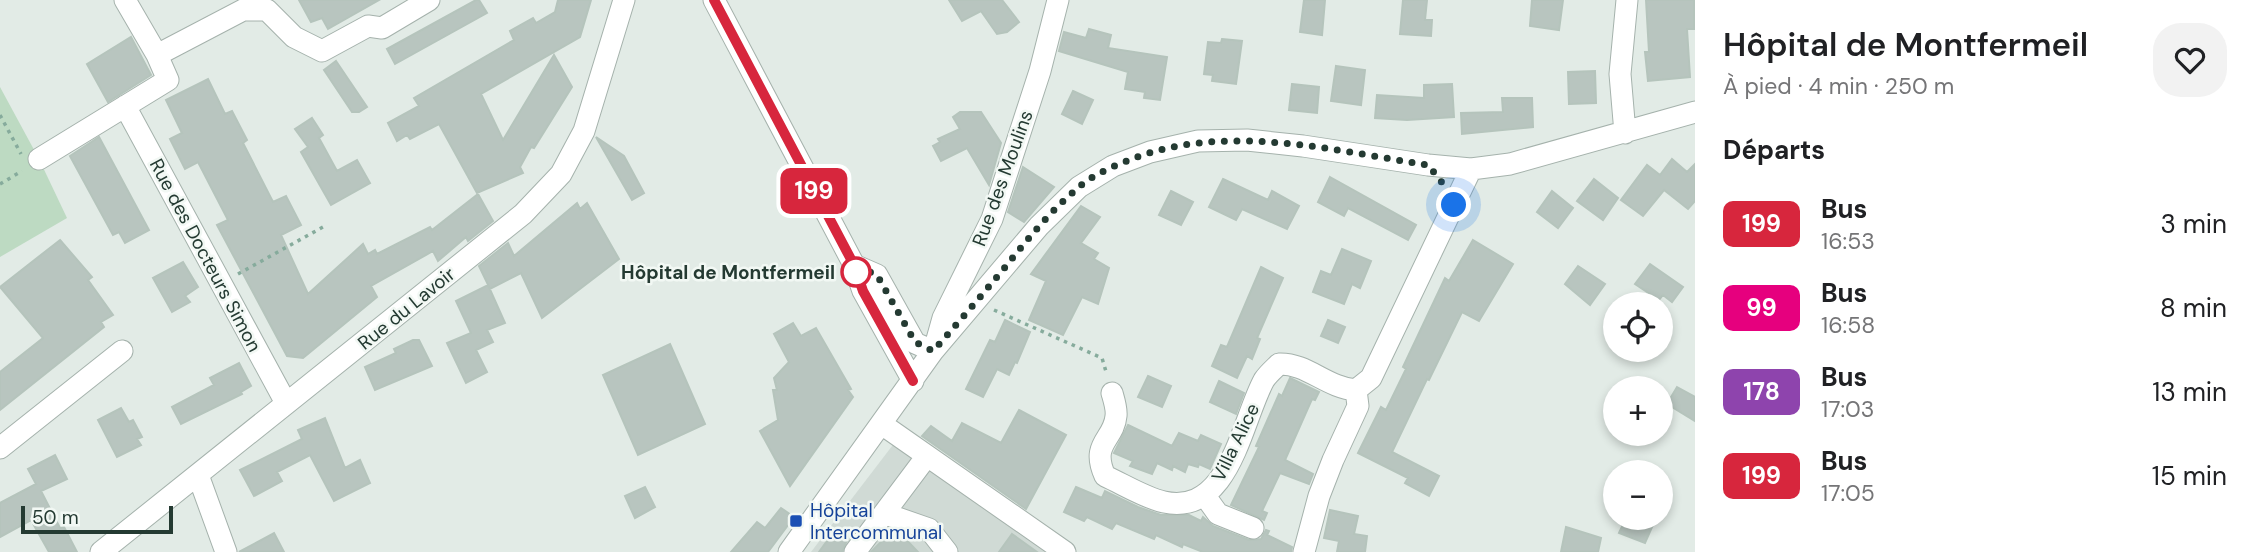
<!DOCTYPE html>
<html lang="fr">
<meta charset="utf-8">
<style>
body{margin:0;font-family:"DM Sans",sans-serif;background:#f2f2f2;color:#202124;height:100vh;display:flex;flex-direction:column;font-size:26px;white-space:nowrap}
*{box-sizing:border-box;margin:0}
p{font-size:23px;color:#757577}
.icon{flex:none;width:38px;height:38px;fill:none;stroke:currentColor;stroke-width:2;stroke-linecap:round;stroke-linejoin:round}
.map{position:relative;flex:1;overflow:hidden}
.panel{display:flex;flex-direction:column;background:#fff;width:560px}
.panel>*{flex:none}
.badge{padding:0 14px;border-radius:10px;font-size:24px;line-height:46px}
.buttons{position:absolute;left:1603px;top:292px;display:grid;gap:14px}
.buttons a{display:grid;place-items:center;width:70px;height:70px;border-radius:50%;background:#fff;box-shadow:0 4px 10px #0003;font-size:35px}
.scale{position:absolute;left:21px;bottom:18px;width:152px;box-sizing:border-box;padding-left:7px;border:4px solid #243a32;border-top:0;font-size:19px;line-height:24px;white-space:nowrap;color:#243a32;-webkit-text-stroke:5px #f2f8f4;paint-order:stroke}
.you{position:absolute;width:35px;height:35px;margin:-18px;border:5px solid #fff;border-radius:50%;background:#1a73e8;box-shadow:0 0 0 10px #1a73e833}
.map>.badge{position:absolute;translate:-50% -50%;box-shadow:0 0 0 4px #fff}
h2{padding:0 28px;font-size:26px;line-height:63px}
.round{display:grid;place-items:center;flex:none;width:74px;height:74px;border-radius:28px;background:#f2f2f2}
.head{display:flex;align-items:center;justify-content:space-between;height:119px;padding:0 28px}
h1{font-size:33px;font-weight:600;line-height:52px}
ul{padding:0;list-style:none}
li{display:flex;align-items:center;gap:21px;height:84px;padding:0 28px}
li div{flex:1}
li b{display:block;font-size:26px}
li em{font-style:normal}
li .badge{min-width:77px;font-weight:700;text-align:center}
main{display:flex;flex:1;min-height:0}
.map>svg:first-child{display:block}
.built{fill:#d0dad5}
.green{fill:#bddac2}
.building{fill:#b8c5bf;stroke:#b5c4bc;stroke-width:2}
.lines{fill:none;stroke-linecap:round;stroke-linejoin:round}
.minor-casing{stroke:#a5b2ac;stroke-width:23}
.path{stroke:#86ab9c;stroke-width:3.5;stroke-dasharray:3.5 5;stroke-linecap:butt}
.minor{stroke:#fff;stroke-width:21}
.line-casing{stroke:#fff;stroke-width:16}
.line{stroke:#d7263d;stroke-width:10}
.walk{stroke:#243a32;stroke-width:7;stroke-dasharray:0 12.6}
.stop-dot{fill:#fff;stroke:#d7263d;stroke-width:3.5}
.transit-dot{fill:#1a4fb4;stroke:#f2f8f4;stroke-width:2.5}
.labels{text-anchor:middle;stroke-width:5;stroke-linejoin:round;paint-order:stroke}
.street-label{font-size:19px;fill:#243a32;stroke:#f2f8f4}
.stop-label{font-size:19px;font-weight:bold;fill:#243a32;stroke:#f2f8f4;text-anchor:end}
.transit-label{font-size:19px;fill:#164399;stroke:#f2f8f4;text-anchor:start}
</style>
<main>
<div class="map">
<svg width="1695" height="552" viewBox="0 0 1695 552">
<rect width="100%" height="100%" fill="#e2ebe6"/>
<!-- built -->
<path class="built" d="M902,433L1042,527L1076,552H811Z"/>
<!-- green -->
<path class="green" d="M0,87L39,159L67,218L0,257Z"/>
<!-- building -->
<path class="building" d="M299,0H379L328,29L322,18L311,22Z
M476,0H479L487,13L395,64L387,49Z
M558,0H591L580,37L481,94L503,140L554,55L572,87L534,148L531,147L520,167L523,173L477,193L439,124L410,139L407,135L397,141L388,123L419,106L414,98L514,40L510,31L533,18L536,23L555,12Z
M949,0H1002L1019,22L1007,32L997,34L981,11L962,21Z
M1304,0H1325L1322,35L1300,32Z
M1403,0H1427L1425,20H1432L1431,36L1400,34Z
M1532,0H1563L1559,30L1530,26Z
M1646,0H1694V29H1687L1690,77L1648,81L1645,52H1649Z
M1089,29L1111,35L1108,48L1167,57L1160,100L1144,98L1145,92L1125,89L1128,72L1059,51L1064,32L1086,38Z
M131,37L151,75L108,102L87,64Z
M1222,39L1242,41L1236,84L1212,81L1213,75L1204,74L1208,42L1221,43Z
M336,61L367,107L359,112H352L324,70Z
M1336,66L1365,70L1361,105L1331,101Z
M1595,71L1596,103L1569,104L1568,72Z
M208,79L225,114L232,111L247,140L243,143L273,202L286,196L301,225L281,235L308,294L363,244L368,254L375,250L377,254L430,227L432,230L478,194L493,221L468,241L466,237L438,261L433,251L371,286L377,297L303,358L287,356L217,225L228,220L198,162L185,169L170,139L182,133L166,100Z
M1292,84L1319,87L1317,113L1289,110Z
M1452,84L1454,117L1407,120L1375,118L1377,95L1424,98V85Z
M1073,91L1093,100L1082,124L1062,114Z
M1502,98H1532L1533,127L1462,134L1461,113L1503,112Z
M960,112H981L1001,143L989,185L967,148L941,161L933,146L940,142L938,139L960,129L953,117Z
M312,118L323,135L319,138L337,171L357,160L370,183L331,205L301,152L308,147L295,129Z
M99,137L149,230L125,243L119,232L113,235L70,156Z
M596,137L624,156L644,193L632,200Z
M1672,159L1687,172L1695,164V201L1688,209L1664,190L1643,216L1621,200L1647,165L1660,175Z
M1023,167L1054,187L1024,222L1008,212Z
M1330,177L1416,225L1408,240L1348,208L1344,216L1318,202Z
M1223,179L1268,200L1272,191L1299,206L1287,229L1242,209L1236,220L1209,207Z
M1594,179L1618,198L1603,220L1577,201Z
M1171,191L1193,202L1181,225L1159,215Z
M1552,191L1573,208L1558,228L1537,212Z
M577,203L580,209L587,203L619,259L542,318L521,273L490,289L479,266L508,243L514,256Z
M1081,206L1100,217L1081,243L1098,253L1094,259L1109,268L1098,304L1082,297L1063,335L1029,320L1046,281L1031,274Z
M60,240L92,277L88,280L113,315L101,322L104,327L0,410V372L43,338L0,287Z
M1473,240L1513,264L1479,321L1462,312L1429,380L1427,379L1392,452L1439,476L1429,496L1405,483L1408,478L1358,453L1381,407L1386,410L1406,369L1403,367L1445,278L1449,281Z
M1342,249L1371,261L1360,288L1352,284L1344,304L1313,292L1321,271L1331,275Z
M183,262L198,287L185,296L190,302L172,312L153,278Z
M1650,264L1683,287L1672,302L1663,295L1659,300L1635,284Z
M1578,266L1605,284L1590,305L1565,284Z
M1261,267L1283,278L1257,338L1260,339L1252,359L1247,356L1237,378L1212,366L1221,345L1227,347Z
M488,285L505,323L487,330L493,342L476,350L487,372L466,383L447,343L471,333L456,301Z
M1005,320L1030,332L1017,363L1015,362L1009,375L997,369L983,397L966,389L990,340L995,342Z
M1328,320L1345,327L1338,343L1321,336Z
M793,323L801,336L816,328L851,389L848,390L853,397L790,486L760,431L778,420L773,390H777L774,378L789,362L774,334Z
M413,340H419L432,366L375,390L365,367L396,353L394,349Z
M670,344L705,424L638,455L603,375Z
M239,363L251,386L241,392L242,394L181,424L172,407L214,385L210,378Z
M1148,376L1171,386L1162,407L1138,397Z
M1290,378L1319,392L1315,400L1312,399L1285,460L1313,474L1309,484L1280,473L1262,511L1267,513L1264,520L1231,505L1259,447L1256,446L1279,394L1282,396Z
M1219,381L1244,393L1236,414L1210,402Z
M1677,387L1695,397V421L1667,404Z
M121,408L129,422L133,420L142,437L137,439L141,445L117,457L98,420Z
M1019,410L1066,435L1026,509L922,436L931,426L952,441L962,423L1001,443Z
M325,418L345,468L360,460L370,483L334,501L310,455L277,472L282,481L254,496L240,470L302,439L298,430Z
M1128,425L1172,446L1179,433L1198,441L1201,435L1221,444L1210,469L1199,464L1198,467L1188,464L1185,472L1173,466L1172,470L1157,463L1152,474L1130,466L1133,461L1114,453Z
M55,455L67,479L41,491L60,528L64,527L77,552H49L31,520L0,537V503L36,484L28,469Z
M645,487L655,507L635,518L625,496Z
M1076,487L1102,498L1105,491L1138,507L1161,515H1189L1201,521L1203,517L1213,526L1249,540L1261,539L1266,530L1269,531L1267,535L1292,547L1291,552H1203L1183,544L1182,547L1156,535L1154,539L1116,523L1112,529L1087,517L1084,521L1064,512Z
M781,508L794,517L768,552H731L757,522L765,528Z
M1330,510L1358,516L1354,534L1367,536L1365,552H1337L1339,541L1324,538Z
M1626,518H1656L1645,543L1619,533Z
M1566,527L1601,538L1598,552H1561Z
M835,530L847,540L842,552H819Z
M893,530L900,533L918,552H871Z
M274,533L284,552H239Z
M1012,534L1037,552H999Z"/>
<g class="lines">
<defs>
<path id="minor" d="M125,0L157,55
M714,0L854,265L863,291L913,381
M125,106L286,403
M1625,133L1620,74L1627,0
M39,159L168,80L157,55L243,10H267L294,37L322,51L368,26L382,28L429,0
M854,265L877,275L915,343L933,351
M936,343L943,318L992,219L1040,71L1058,0
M1112,393C1114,400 1117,409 1116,416C1114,440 1090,443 1105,476C1123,484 1145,498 1164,502C1230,516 1241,422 1264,380C1268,374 1274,369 1279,364C1307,363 1327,388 1356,390L1371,378L1471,169
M883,425L1065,552
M0,448L122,351
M198,475L226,552
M1205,496L1218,514L1253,528
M886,514L929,529L947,552
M101,552L523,214L561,174L584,131L624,0
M789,552L933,351L1039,226L1079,187L1113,166L1150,152L1198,141L1247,140L1303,146L1428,165L1471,169L1510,164L1695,112
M855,552L927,456
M1304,552L1319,496L1333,460L1358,406L1356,390"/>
</defs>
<!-- minor casing -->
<use href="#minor" class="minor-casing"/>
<!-- path -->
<path class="path" d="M0,115L21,154
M0,184L22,171
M238,274L323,227
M994,310L1102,358L1107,375"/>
<!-- minor -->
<use href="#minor" class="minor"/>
</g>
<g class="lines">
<defs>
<path id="line" d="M714,0L854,265L863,291L913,381"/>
</defs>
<!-- line casing -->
<use href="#line" class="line-casing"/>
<!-- line -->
<use href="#line" class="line"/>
<!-- walk -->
<path class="walk" d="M856,272L854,265L877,275L915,342L933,351C958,323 982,295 1006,266C1028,239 1051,210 1078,188C1092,175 1112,167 1129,160C1225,122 1330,150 1428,165L1448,190L1454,205"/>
</g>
<!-- markers -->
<circle class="stop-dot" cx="856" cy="272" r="14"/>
<rect class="transit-dot" x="789" y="514" width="14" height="14" rx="3.5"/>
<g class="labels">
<!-- street labels -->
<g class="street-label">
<text transform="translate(1002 178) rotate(-70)" y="7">Rue des Moulins</text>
<text transform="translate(206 255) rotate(62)" y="7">Rue des Docteurs Simon</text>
<text transform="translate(406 308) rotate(-39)" y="7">Rue du Lavoir</text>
<text transform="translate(1235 442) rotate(-64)" y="7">Villa Alice</text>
</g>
<!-- stop labels -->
<g class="stop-label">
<text x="835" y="279">Hôpital de Montfermeil</text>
</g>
<!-- transit labels -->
<g class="transit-label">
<text x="810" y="517">Hôpital<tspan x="810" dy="22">Intercommunal</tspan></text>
</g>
</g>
</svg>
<div class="buttons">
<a><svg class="icon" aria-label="locate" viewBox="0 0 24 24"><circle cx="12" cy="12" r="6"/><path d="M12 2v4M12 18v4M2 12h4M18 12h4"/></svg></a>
<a>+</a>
<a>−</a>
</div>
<div class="scale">50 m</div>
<div class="you" style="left:1454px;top:205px"></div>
<b class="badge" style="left:814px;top:191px;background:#d7263d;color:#fff">199</b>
</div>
<section class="panel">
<div class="head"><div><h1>Hôpital de Montfermeil</h1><p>À pied · 4 min · 250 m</p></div><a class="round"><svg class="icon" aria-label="heart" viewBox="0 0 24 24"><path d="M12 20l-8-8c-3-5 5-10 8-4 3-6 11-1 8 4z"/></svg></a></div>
<h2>Départs</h2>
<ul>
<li><span class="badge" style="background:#d7263d;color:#fff">199</span><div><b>Bus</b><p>16:53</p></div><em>3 min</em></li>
<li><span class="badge" style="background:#e6007e;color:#fff">99</span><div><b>Bus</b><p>16:58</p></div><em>8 min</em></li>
<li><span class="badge" style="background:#8e44ad;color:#fff">178</span><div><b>Bus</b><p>17:03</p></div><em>13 min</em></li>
<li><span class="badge" style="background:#d7263d;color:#fff">199</span><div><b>Bus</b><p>17:05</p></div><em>15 min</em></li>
</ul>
</section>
</main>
